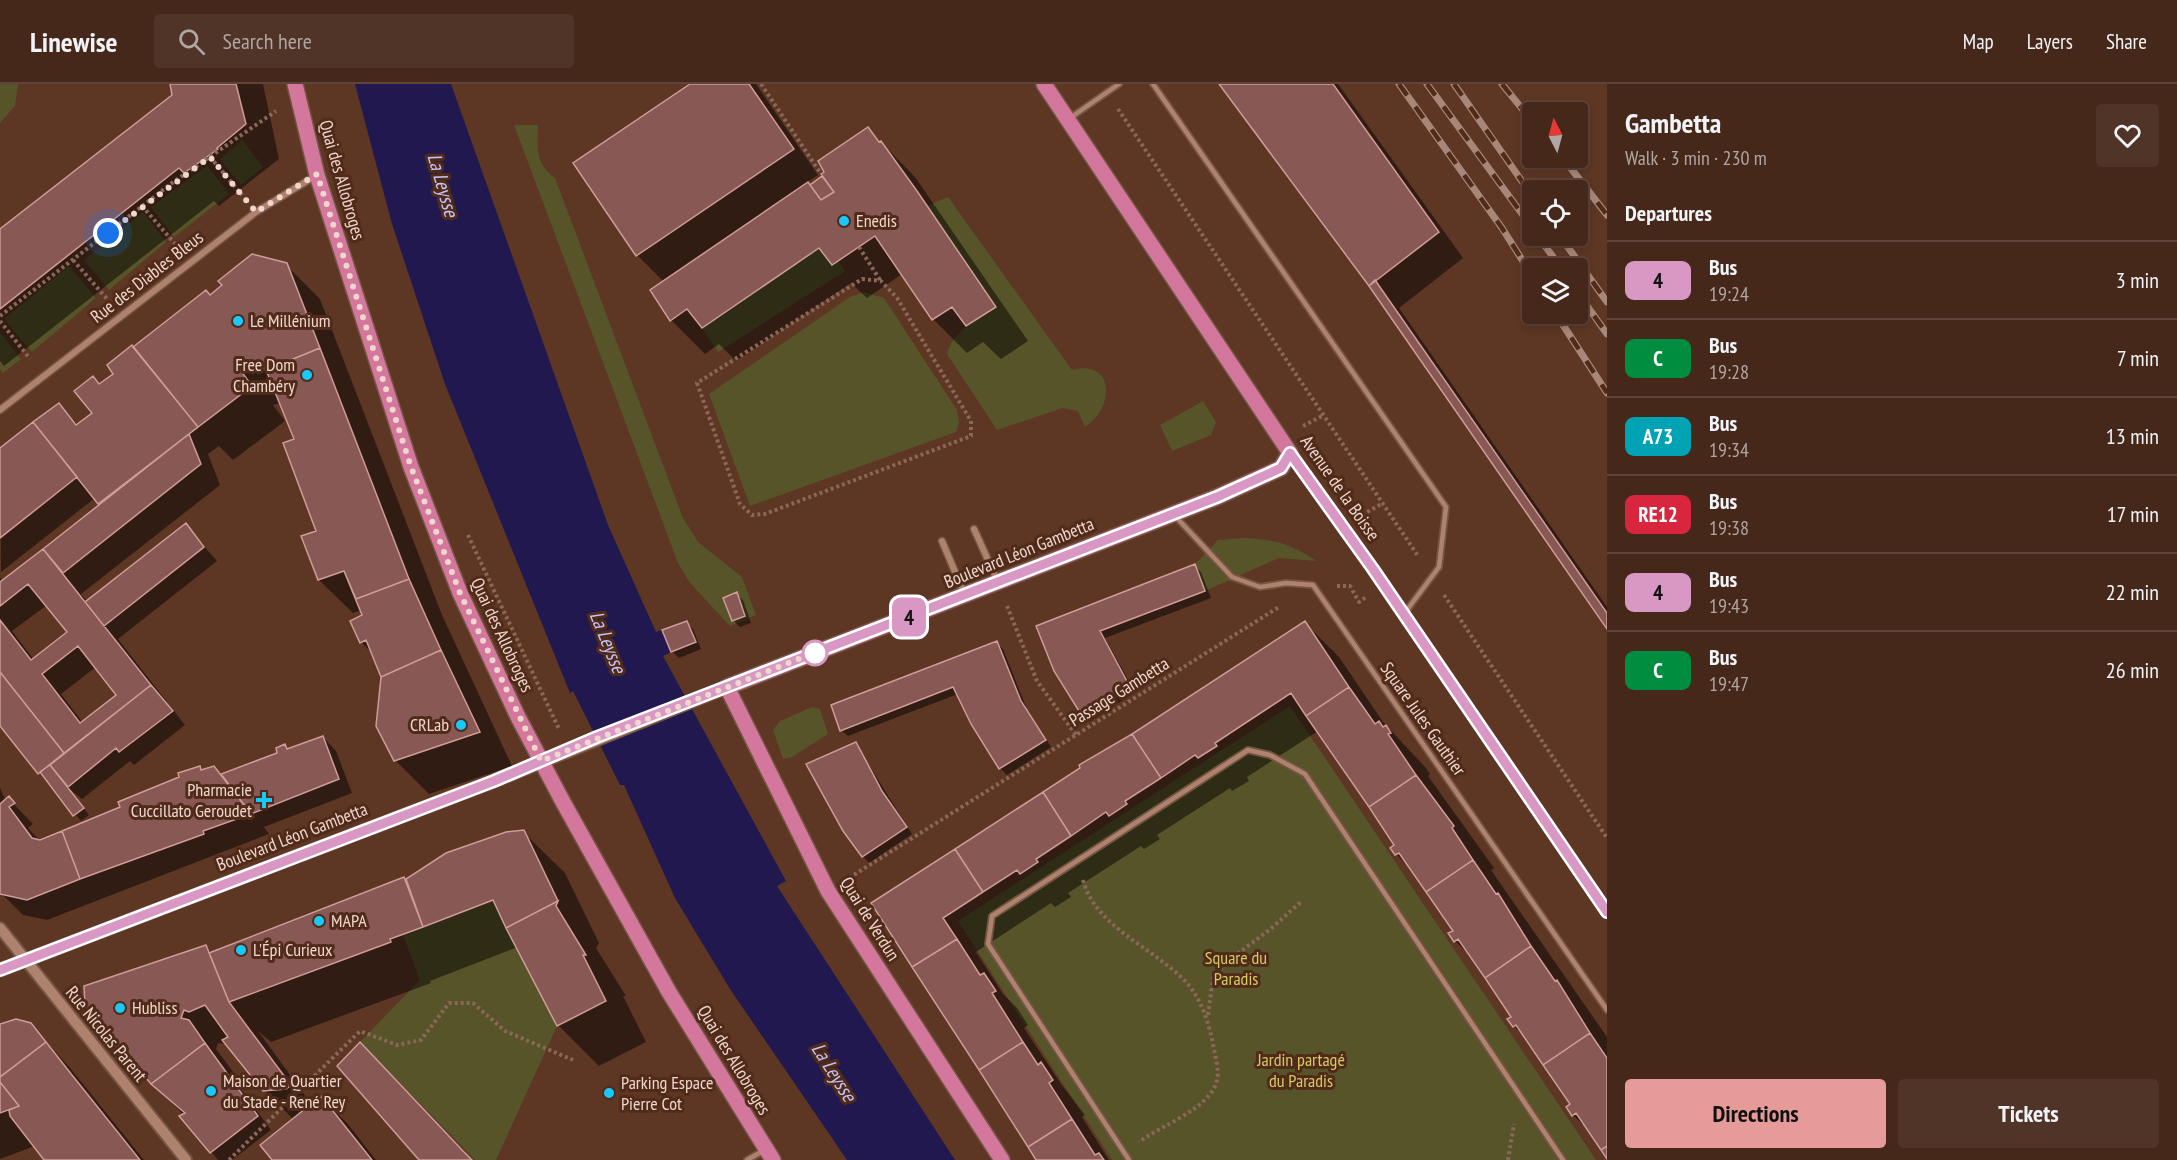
<!DOCTYPE html>
<meta charset="utf-8">
<style>
body{margin:0;font-family:"PT Sans Narrow",sans-serif;background:#503428;color:#f1f3f6;height:100vh;display:flex;flex-direction:column;font-size:22px;white-space:nowrap}
*{box-sizing:border-box;margin:0}
p{font-size:20px;color:#b0a6a3}
.icon{flex:none;width:33px;height:33px;fill:none;stroke:currentColor;stroke-width:2;stroke-linecap:round;stroke-linejoin:round}
.map{position:relative;flex:1;overflow:hidden}
.side{display:flex;flex-direction:column;background:#46281b;width:570px}
.side>*{flex:none}
.badge{padding:0 12px;border-radius:9px;font-size:21px;line-height:39px}
.needle{width:39px;rotate:354deg}
.fabs{position:absolute;left:1522px;top:18px;display:grid;gap:12px}
.fabs a{display:grid;place-items:center;width:66px;height:66px;border-radius:6px;background:#46281b;box-shadow:0 3px 9px #0003,0 0 0 2px #5e443a;font-size:30px}
.you{position:absolute;width:30px;height:30px;margin:-15px;border:4px solid #fff;border-radius:50%;background:#1a73e8;box-shadow:0 0 0 9px #1a73e833}
.map>.badge{position:absolute;translate:-50% -50%;box-shadow:0 0 0 3px #fff}
h2{padding:0 18px;font-size:22px;line-height:54px}
.round{display:grid;place-items:center;flex:none;width:63px;height:63px;border-radius:6px;background:#503428}
.overview{display:flex;align-items:center;justify-content:space-between;height:102px;padding:0 18px}
h1{font-size:28px;font-weight:700;line-height:45px}
.primary-button{display:flex;gap:12px;margin-top:auto;padding:12px 18px}
.primary-button a{flex:1;height:69px;border-radius:6px;background:#e69b98;color:#111;font-size:24px;font-weight:700;line-height:69px;text-align:center}
.primary-button a+a{background:#503428;color:#f1f3f6}
ul{padding:0;list-style:none}
li{display:flex;align-items:center;gap:18px;height:78px;padding:0 18px;border-top:2px solid #5e443a}
li div{flex:1}
li b{display:block;font-size:22px}
li em{font-style:normal}
li .badge{min-width:66px;font-weight:700;text-align:center}
header{display:flex;align-items:center;gap:36px;box-sizing:border-box;height:84px;padding:0 30px;background:#46281b;border-bottom:2px solid #5e443a}
header strong{font-size:28px}
nav{display:flex;gap:33px;margin-inline-start:auto;font-size:21px}
.search{width:420px;height:54px;background:#503428;display:flex;align-items:center;gap:15px;box-sizing:border-box;padding:0 21px;border-radius:6px;color:#b0a6a3;font-size:22px}
main{display:flex;flex:1;min-height:0}
.map>svg:first-child{display:block}
.green{fill:#575429}
.water{fill:#211850}
.shadow{fill:#0007;fill-rule:evenodd}
.building{fill:#875854;stroke:#d09c98;stroke-width:1.5;fill-rule:evenodd}
.lines{fill:none;stroke-linecap:round;stroke-linejoin:round}
.service-casing{stroke:#755444;stroke-width:8}
.minor-casing{stroke:#755444;stroke-width:9}
.tertiary-casing{stroke:#755444;stroke-width:14}
.secondary-casing{stroke:#755444;stroke-width:15}
.primary-casing{stroke:#755444;stroke-width:18}
.path{stroke:#8a6758;stroke-width:4;stroke-dasharray:3 3;stroke-linecap:butt}
.service{stroke:#af826e;stroke-width:4.5}
.minor{stroke:#af826e;stroke-width:6}
.tertiary{stroke:#af826e;stroke-width:10}
.secondary{stroke:#af826e;stroke-width:12}
.primary{stroke:#d4779d;stroke-width:15}
.rail-casing{stroke:#a78779;stroke-width:7}
.rail{stroke:#512b1a;stroke-width:4.5;stroke-dasharray:14;stroke-linecap:butt}
.line-casing{stroke:#fff;stroke-width:14}
.line{stroke:#d898c3;stroke-width:9}
.walk{stroke:#f0d7cd;stroke-width:6;stroke-dasharray:0 10.8}
.poi-dot{fill:#18cafc;stroke:#512b1a;stroke-width:2}
.stop-dot{fill:#fff;stroke:#d898c3;stroke-width:3}
.labels{text-anchor:middle;stroke-width:6;stroke-linejoin:round;paint-order:stroke}
.street-label{font-size:18px;fill:#f0d7cd;stroke:#512b1a}
.poi-label{font-size:18px;fill:#f0d7cd;stroke:#512b1a;text-anchor:start}
.park-label{font-size:18px;fill:#d4cb62;stroke:#512b1a}
.water-label{font-size:20px;font-style:italic;fill:#c3c3fa;stroke:#512b1a}
</style>
<header>
<strong>Linewise</strong>
<div class="search"><svg class="icon" aria-label="search" viewBox="0 0 24 24"><circle cx="10" cy="10" r="6"/><path d="M15 15l6 6"/></svg>Search here</div>
<nav><a>Map</a><a>Layers</a><a>Share</a></nav>
</header>
<main>
<div class="map">
<svg width="1607" height="1076" viewBox="0 0 1607 1076">
<rect width="100%" height="100%" fill="#5d3624"/>
<!-- green -->
<path class="green" d="M0,0H18L15,22L0,39Z
M514,41H538C538,66 534,77 555,94L683,434L698,458L742,493L756,531L730,542L690,499L678,479Z
M242,56L263,83L241,101L220,75Z
M207,82L229,110L174,153L151,123Z
M948,113L1072,286C1114,275 1116,322 1085,343L1078,327L1063,324L997,346L947,270C953,246 977,237 995,223L927,122Z
M143,128L166,158L109,206L84,176Z
M819,164L832,181L838,177L845,187L718,268L702,244Z
M69,182L96,214L32,268L4,235Z
M864,208L884,214L957,326L959,339L956,348L750,422L709,310L850,213Z
M0,248L21,275L3,289L0,285Z
M1203,317L1216,338L1211,351L1172,367L1160,341Z
M1242,454C1275,455 1290,460 1317,477L1279,474L1205,507L1195,480L1218,456Z
M1290,622L1596,1076H1112L958,837Z
M812,623L820,625L828,650L792,673L783,675L773,646L780,637Z
M493,816L557,942L496,1076H475L360,958L420,896L403,851Z"/>
<!-- water -->
<path class="water" d="M355,0H451L608,441L656,548L662,546L671,568L663,572L786,797L777,802L955,1076H847L730,905L675,814L624,701H620L573,607L570,609L445,300L392,140Z"/>
<!-- shadow -->
<path class="shadow" d="M171,0H263L279,75L219,122L214,117L4,282L0,277V147L174,11Z
M693,0H756L818,91L806,99L810,103L829,98L868,45L915,93L1028,257L1001,275L983,258L967,269L933,235L902,190L867,214L851,199L736,277L719,260L705,270L671,236L664,198L637,171L575,79Z
M1221,0H1338L1463,174L1399,224L1607,523V543L1370,201Z
M286,181L320,215L442,531L512,682L429,710L395,676L382,592L373,570L361,558L364,532L362,526L353,529L319,496L318,448L296,356L281,319L273,321L285,337L233,376L219,362L208,370L220,401L81,510L88,518L185,441L217,477L118,555L185,641L134,681L130,677L82,715L68,704L89,731L81,737L0,640V493L3,498L100,420L95,414L1,488L0,367L59,321L78,341L94,330L93,294L100,301L210,212ZM47,521L69,548L34,576L12,547ZM96,583L119,612L83,639L61,610Z
M1195,482L1201,488L1211,514L1105,554L1135,608L1089,638L1055,587L1038,542Z
M736,510L743,516L751,539L740,543L733,536Z
M686,539L693,545L701,565L679,574L672,567Z
M1305,539L1339,573L1383,638L1426,684L1430,690L1428,692L1494,784L1491,786L1607,953V1072L1591,1049L1573,1031L1572,1021L1530,958L1514,942L1513,934L1475,876L1455,857V847L1415,789L1396,770V761L1318,647L1247,693L1249,697L1232,707L1230,704L1157,751L1160,755L1144,765L1141,762L1068,809L1071,813L1055,823L1051,819L976,868L1003,910L1017,924L1028,941L1024,944L1061,1000L1085,1031L1082,1033L1109,1076H1039L873,819Z
M997,559L1003,565L1027,625L1051,663L1007,691L1000,684L958,610L848,652L841,646Z
M323,653L336,667L352,709L264,743L269,750L47,836L23,831L0,808V704L6,717L9,715L33,740L28,744L40,757L122,724L199,683L203,687L214,684L222,692L279,670L284,662L288,666Z
M856,660L912,750L869,779L863,772Z
M523,748L565,789L599,859L596,864L626,912H623L646,958L599,982L558,941L518,863L430,897L431,899L271,958L258,947L312,1021L321,1014L347,1039L376,1076H273L294,1036L264,1006L228,960L218,959L216,965L237,993L234,996L271,1046L232,1076H218L182,1033L184,1031L152,999L205,862L212,869L407,796Z
M21,936L30,940L71,985L144,1076H46L35,1062L0,1075V943Z"/>
<!-- building -->
<path class="building" d="M170,0H236L246,40L217,64L218,65L184,89L179,84L0,225V145L172,11Z
M690,0H749L794,65L636,172L573,79Z
M1219,0H1333L1439,148L1369,202Z
M868,43L879,58L881,57L917,107L996,223L966,242L952,223L932,236L875,152L832,181L819,164L702,244L687,225L670,237L650,206L808,98L821,116L834,108L821,90L824,88L818,77Z
M822,92L834,108L821,116L810,101Z
M252,170L287,179L320,264L266,286L261,281L241,287L252,302L198,343L133,263L206,206L210,211L222,201L218,197Z
M1375,196L1607,529V545L1369,202Z
M132,261L198,343L98,420L33,338L59,319L76,341L92,329L74,307L93,292L99,300L113,290L107,281Z
M320,264L409,495L356,515L344,487L318,496L301,452L316,447L283,359L294,355L266,286Z
M33,338L77,393L0,454V364Z
M189,350L201,380L63,489L43,465Z
M186,439L204,463L104,542L85,518Z
M43,465L151,601L64,669L0,588V536L31,576L67,548L28,500L0,522V498ZM78,562L116,611L80,639L42,590Z
M1195,480L1205,507L1100,547L1129,601L1082,632L1054,587L1036,542Z
M344,487L356,515L409,495L441,566L381,593L366,556L360,559L350,537L362,531Z
M737,508L745,532L732,537L723,514Z
M687,537L696,558L671,568L662,546Z
M1305,537L1349,603L1306,632L1291,609L1215,659L1217,662L1198,674L1195,671L1161,694L1132,650Z
M997,557L1021,617L1046,656L999,685L971,640L953,603L840,647L831,621Z
M441,566L480,648L394,677L376,642L381,593Z
M0,588L64,669L38,690L0,642Z
M151,601L173,627L119,668L116,664L68,703L50,681Z
M1349,603L1375,640L1379,637L1383,643L1386,641L1391,649L1388,650L1416,691L1369,723L1306,632Z
M1132,650L1161,694L1125,717L1127,720L1109,732L1106,728L1071,752L1043,708L1080,684L1079,681Z
M323,652L339,695L251,730L221,690L277,669L276,664L285,660L287,665Z
M856,658L882,707L907,743L862,773L843,747L806,680Z
M50,681L84,724L73,732L40,688Z
M200,682L201,686L214,682L251,730L203,747L204,750L80,795L62,747L120,723L118,718L179,693L178,689Z
M1416,691L1454,742L1452,744L1473,776L1426,808L1399,769L1395,771L1390,764L1394,761L1369,723Z
M1043,708L1071,752L1036,775L1038,778L1020,790L1017,786L983,808L955,765Z
M9,712L15,719L9,723L32,754L40,756L62,747L80,795L27,816L0,810V720Z
M524,746L558,817L506,844L493,816L423,843L406,795L446,769L506,748Z
M955,765L983,808L943,834L957,855L912,883L871,819Z
M1473,776L1496,810L1498,809L1531,862L1485,894L1458,855L1454,858L1448,849L1453,847L1426,808Z
M404,793L423,843L390,855L391,858L229,918L209,869Z
M558,817L556,822L586,871H583L606,917L557,942L506,844Z
M957,855L980,891L984,889L996,907L992,909L1023,958L979,986L912,883Z
M206,861L229,918L291,1001L286,1005L263,1007L222,956L228,953L205,921L189,928L184,926L181,934L189,936L205,959L151,1000L85,922L84,902Z
M1531,862L1555,897L1557,896L1590,949L1543,981L1516,941L1513,943L1507,935L1511,933L1485,894Z
M16,935L31,939L46,958L0,993V940Z
M1590,949L1607,974V1062L1601,1066L1576,1029L1572,1032L1566,1023L1570,1020L1543,981Z
M46,958L72,991L140,1076H44L10,1032L9,1026L19,1022L0,998V993Z
M360,958L463,1067L472,1076H419L337,982Z
M1023,958L1038,981L1041,978L1053,996L1049,999L1072,1035L1028,1063L979,986Z
M205,959L258,1032L210,1069L179,1032L185,1029L151,1000Z
M0,998L19,1022L0,1029Z
M321,1012L372,1076H272L260,1061Z
M1072,1035L1095,1071L1099,1069L1104,1076H1036L1028,1063Z
M1607,1062V1075L1601,1066Z"/>
<g class="lines">
<defs>
<path id="service" d="M1153,0L1446,423L1439,483L1404,530
M1070,34L1119,0
M1176,433L1232,493L1260,503L1286,499L1313,501L1607,926
M747,1076L763,1067
M1129,1076L988,860L992,832L1248,666L1270,671L1305,690L1563,1076"/>
<path id="minor" d="M0,326L256,128L317,91
M1290,369L1363,470L1607,828
M974,445L998,498
M942,457L964,509"/>
<path id="tertiary" d="M0,844L186,1076"/>
<path id="secondary" d="M0,886L494,697L727,603"/>
<path id="primary" d="M295,0L317,91L411,383L460,509L518,633L563,718L669,908L773,1076
M1002,1076L828,807L727,603L1217,413L1281,384L1290,369L1044,0"/>
</defs>
<!-- service casing -->
<use href="#service" class="service-casing"/>
<!-- minor casing -->
<use href="#minor" class="minor-casing"/>
<!-- tertiary casing -->
<use href="#tertiary" class="tertiary-casing"/>
<!-- secondary casing -->
<use href="#secondary" class="secondary-casing"/>
<!-- primary casing -->
<use href="#primary" class="primary-casing"/>
<!-- path -->
<path class="path" d="M761,0L821,90
M1118,25L1418,472
M210,73L242,111
M142,122L177,162
M859,163L880,196
M73,176L108,216
M862,195L881,197L897,214L971,337V352L765,430L752,431L740,420L697,299Z
M0,232L172,99L276,27
M0,237L30,275
M1303,342L1324,331
M1362,431L1383,419
M468,451L559,645
M1337,502H1350L1359,518L1366,513
M1444,511L1607,754
M1007,522L1037,597L1076,651
M849,794L1279,523
M1083,796C1095,843 1154,864 1186,898C1203,917 1209,940 1214,965C1217,981 1222,994 1211,1009C1195,1030 1161,1042 1139,1058
M1208,931L1213,894L1228,877L1273,843L1302,817
M229,1076L360,947L397,961L421,956L449,919H473L505,947L573,976
M1508,1076L1514,1040"/>
<!-- service -->
<use href="#service" class="service"/>
<!-- minor -->
<use href="#minor" class="minor"/>
<!-- tertiary -->
<use href="#tertiary" class="tertiary"/>
<!-- secondary -->
<use href="#secondary" class="secondary"/>
<!-- primary -->
<use href="#primary" class="primary"/>
<defs>
<path id="rail" d="M1399,0L1502,144L1533,193
M1427,0L1533,145
M1454,0L1533,113
M1502,0L1533,38
M1563,74L1607,131
M1538,152L1561,184
M1560,152L1607,218
M1578,209L1607,250
M1556,230L1607,309"/>
</defs>
<!-- rail casing -->
<use href="#rail" class="rail-casing"/>
<!-- rail -->
<use href="#rail" class="rail"/>
</g>
<g class="lines">
<defs>
<path id="line" d="M0,886L494,697L597,653L1217,413L1281,384L1290,369L1373,485L1607,828"/>
</defs>
<!-- line casing -->
<use href="#line" class="line-casing"/>
<!-- line -->
<use href="#line" class="line"/>
<!-- walk -->
<path class="walk" d="M108,149L210,73L256,128L317,90L411,383L460,509L541,677L819,567L815,569"/>
</g>
<!-- markers -->
<g class="poi-dot">
<circle cx="844" cy="137" r="6"/>
<circle cx="238" cy="237" r="6"/>
<circle cx="307" cy="291" r="6"/>
<circle cx="461" cy="641" r="6"/>
<path d="M261 707h6v6h6v6h-6v6h-6v-6h-6v-6h6z"/>
<circle cx="319" cy="837" r="6"/>
<circle cx="241" cy="866" r="6"/>
<circle cx="120" cy="924" r="6"/>
<circle cx="211" cy="1007" r="6"/>
<circle cx="609" cy="1009" r="6"/>
</g>
<circle class="stop-dot" cx="815" cy="569" r="12"/>
<g class="labels">
<!-- street labels -->
<g class="street-label">
<text transform="translate(342 96) rotate(74)" y="6">Quai des Allobroges</text>
<text transform="translate(147 193) rotate(-38)" y="6">Rue des Diables Bleus</text>
<text transform="translate(1340 404) rotate(55)" y="6">Avenue de la Boisse</text>
<text transform="translate(1019 469) rotate(-22)" y="6">Boulevard Léon Gambetta</text>
<text transform="translate(502 551) rotate(65)" y="6">Quai des Allobroges</text>
<text transform="translate(1119 608) rotate(-32)" y="6">Passage Gambetta</text>
<text transform="translate(1423 635) rotate(55)" y="6">Square Jules Gauthier</text>
<text transform="translate(292 753) rotate(-21)" y="6">Boulevard Léon Gambetta</text>
<text transform="translate(870 835) rotate(58)" y="6">Quai de Verdun</text>
<text transform="translate(106 950) rotate(51)" y="6">Rue Nicolas Parent</text>
<text transform="translate(734 976) rotate(59)" y="6">Quai des Allobroges</text>
</g>
<!-- poi labels -->
<g class="poi-label">
<text x="856" y="143">Enedis</text>
<text x="250" y="243">Le Millénium</text>
<text x="295" y="287" text-anchor="end">Free Dom<tspan x="295" dy="21">Chambéry</tspan></text>
<text x="449" y="647" text-anchor="end">CRLab</text>
<text x="252" y="712" text-anchor="end">Pharmacie<tspan x="252" dy="21">Cuccillato Geroudet</tspan></text>
<text x="331" y="843">MAPA</text>
<text x="253" y="872">L'Épi Curieux</text>
<text x="132" y="930">Hubliss</text>
<text x="223" y="1003">Maison de Quartier<tspan x="223" dy="21">du Stade - René Rey</tspan></text>
<text x="621" y="1005">Parking Espace<tspan x="621" dy="21">Pierre Cot</tspan></text>
</g>
<!-- park labels -->
<g class="park-label">
<text x="1236" y="880">Square du<tspan x="1236" dy="21">Paradis</tspan></text>
<text x="1301" y="982">Jardin partagé<tspan x="1301" dy="21">du Paradis</tspan></text>
</g>
<!-- water labels -->
<g class="water-label">
<text transform="translate(443 101) rotate(74)" y="7">La Leysse</text>
<text transform="translate(608 558) rotate(68)" y="7">La Leysse</text>
<text transform="translate(834 988) rotate(58)" y="7">La Leysse</text>
</g>
</g>
</svg>
<div class="fabs">
<a><svg class="needle" viewBox="-14 -14 28 28"><path d="M0-13l5 13h-10z" fill="#e53935"/><path d="M0 13l5-13h-10z" fill="#b0a6a3"/></svg></a>
<a><svg class="icon" aria-label="locate" viewBox="0 0 24 24"><circle cx="12" cy="12" r="6"/><path d="M12 2v4M12 18v4M2 12h4M18 12h4"/></svg></a>
<a><svg class="icon" aria-label="layers" viewBox="0 0 24 24"><path d="M12 4l9 5-9 5-9-5zM3 14l9 5 9-5"/></svg></a>
</div>
<div class="you" style="left:108px;top:149px"></div>
<b class="badge" style="left:909px;top:533px;background:#d898c3;color:#111">4</b>
</div>
<section class="side">
<div class="overview"><div><h1>Gambetta</h1><p>Walk · 3 min · 230 m</p></div><a class="round"><svg class="icon" aria-label="heart" viewBox="0 0 24 24"><path d="M12 20l-8-8c-3-5 5-10 8-4 3-6 11-1 8 4z"/></svg></a></div>
<h2>Departures</h2>
<ul>
<li><span class="badge" style="background:#d898c3;color:#111">4</span><div><b>Bus</b><p>19:24</p></div><em>3 min</em></li>
<li><span class="badge" style="background:#008d3f;color:#fff">C</span><div><b>Bus</b><p>19:28</p></div><em>7 min</em></li>
<li><span class="badge" style="background:#00a3b4;color:#fff">A73</span><div><b>Bus</b><p>19:34</p></div><em>13 min</em></li>
<li><span class="badge" style="background:#d7263d;color:#fff">RE12</span><div><b>Bus</b><p>19:38</p></div><em>17 min</em></li>
<li><span class="badge" style="background:#d898c3;color:#111">4</span><div><b>Bus</b><p>19:43</p></div><em>22 min</em></li>
<li><span class="badge" style="background:#008d3f;color:#fff">C</span><div><b>Bus</b><p>19:47</p></div><em>26 min</em></li>
</ul>
<div class="primary-button"><a>Directions</a><a>Tickets</a></div>
</section>
</main>
